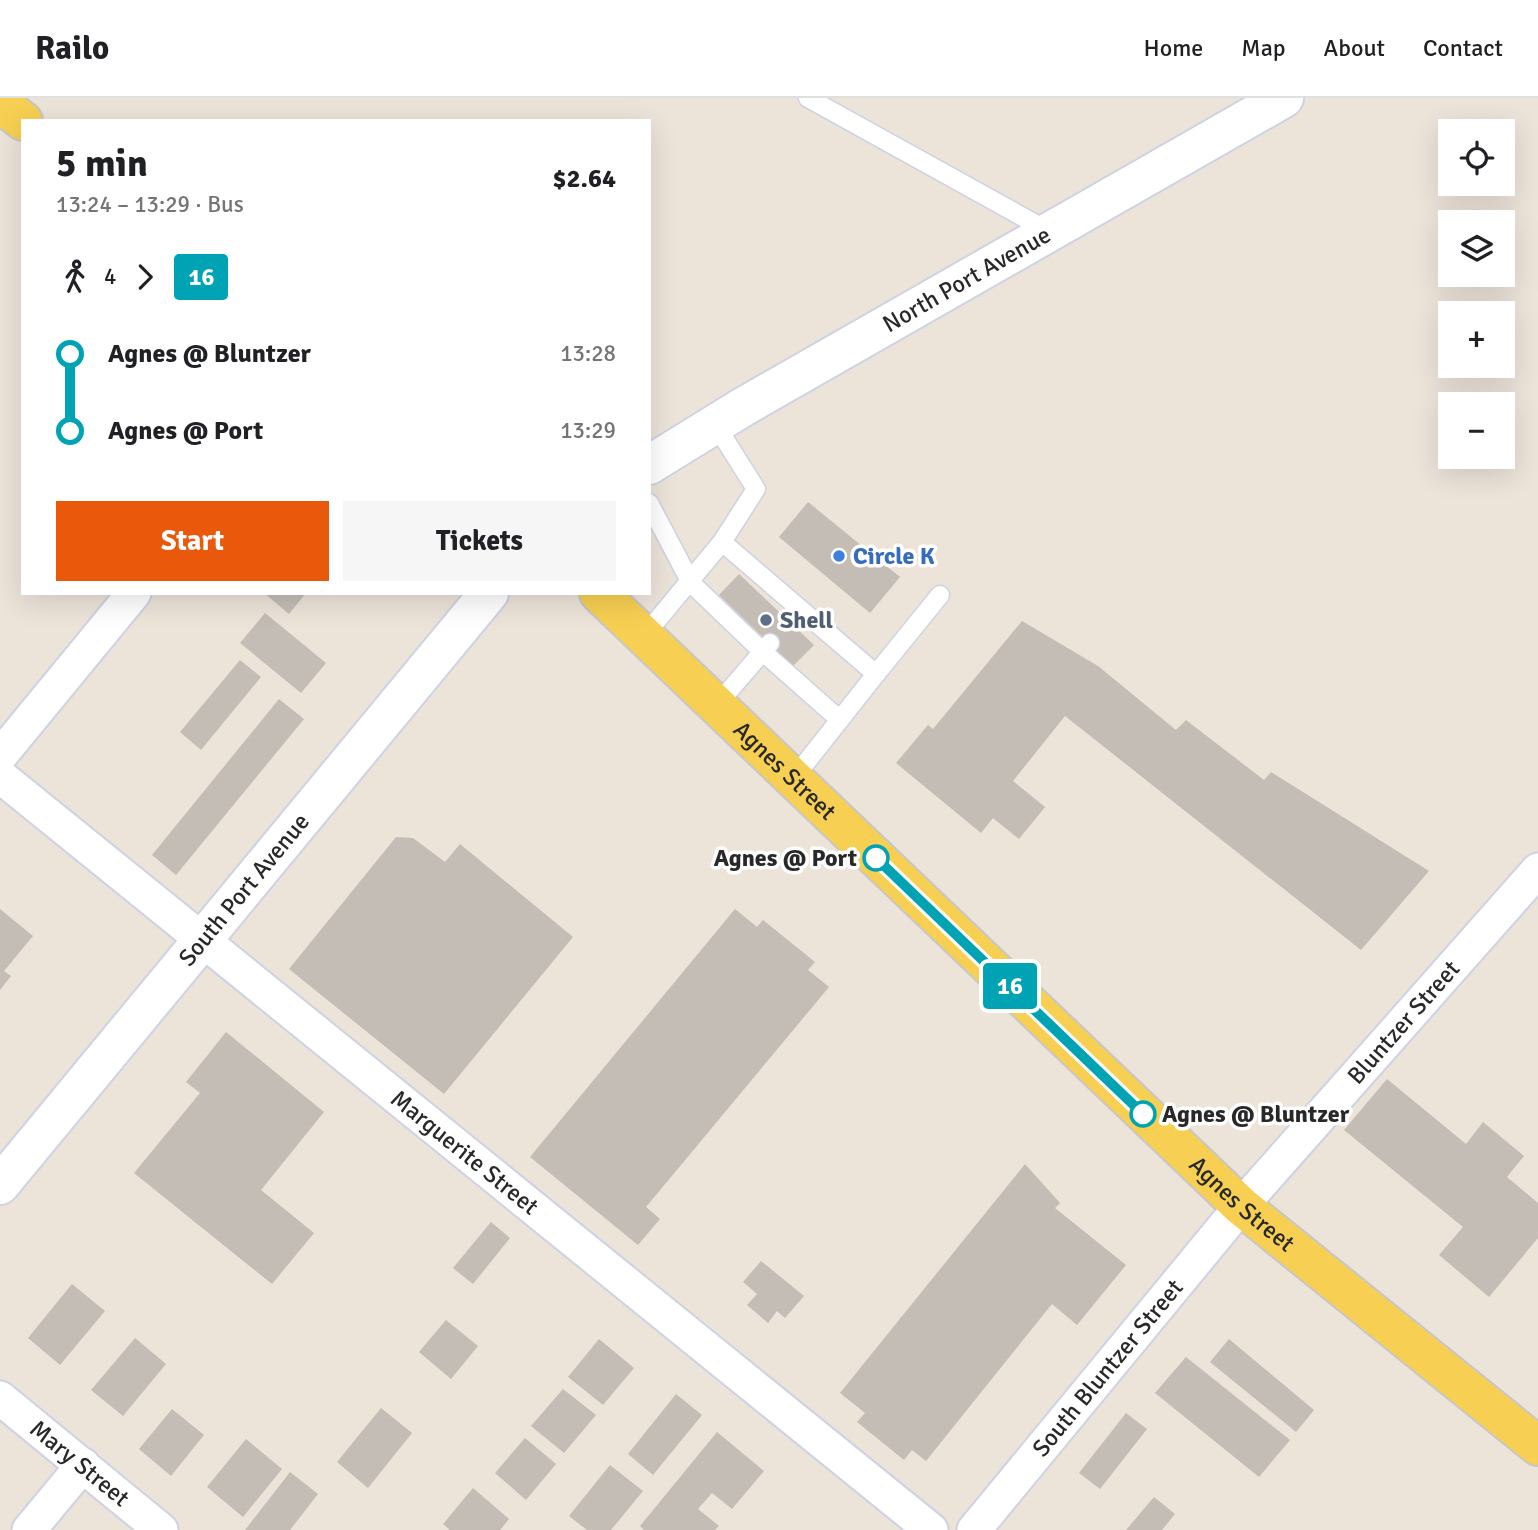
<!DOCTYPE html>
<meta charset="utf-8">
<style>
body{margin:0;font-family:Signika,sans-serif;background:#f6f6f6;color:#202124;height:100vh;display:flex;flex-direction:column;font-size:26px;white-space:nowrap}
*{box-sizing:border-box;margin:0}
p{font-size:23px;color:#757577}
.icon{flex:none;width:38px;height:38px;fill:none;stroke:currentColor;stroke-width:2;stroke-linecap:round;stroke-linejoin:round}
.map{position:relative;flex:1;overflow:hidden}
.drawer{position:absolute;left:21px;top:21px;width:630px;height:476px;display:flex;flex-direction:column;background:#fff;border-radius:0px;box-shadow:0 7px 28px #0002}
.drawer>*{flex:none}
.badge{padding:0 14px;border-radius:5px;font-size:24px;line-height:46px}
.buttons{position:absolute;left:1438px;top:21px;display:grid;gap:14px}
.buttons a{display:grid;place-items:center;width:77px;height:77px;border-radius:0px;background:#fff;box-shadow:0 7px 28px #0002;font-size:35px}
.map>.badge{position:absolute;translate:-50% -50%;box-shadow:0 0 0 4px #fff}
.legs{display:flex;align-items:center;gap:10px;height:77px;padding:0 35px;font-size:23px}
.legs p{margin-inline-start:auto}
.overview{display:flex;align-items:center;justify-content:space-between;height:119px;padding:0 35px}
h1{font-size:38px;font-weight:700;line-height:52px}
.primary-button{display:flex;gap:14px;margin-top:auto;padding:14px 35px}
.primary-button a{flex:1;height:80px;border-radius:0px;background:#ea580c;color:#fff;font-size:28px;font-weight:700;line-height:80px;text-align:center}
.primary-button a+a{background:#f6f6f6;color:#202124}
ul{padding:0 35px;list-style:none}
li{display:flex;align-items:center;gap:24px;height:77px;font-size:26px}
li i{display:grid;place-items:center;width:10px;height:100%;margin:0 9px;background:currentColor}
li i::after{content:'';width:18px;height:18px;margin:-9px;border:5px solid;border-radius:50%;background:#fff}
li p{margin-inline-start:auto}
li:first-child i{background:linear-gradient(#0000 50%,currentColor 0)}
li:last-child i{background:linear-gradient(currentColor 50%,#0000 0)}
header{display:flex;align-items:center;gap:42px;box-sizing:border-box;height:98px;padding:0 35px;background:#fff;border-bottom:2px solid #e0e0e0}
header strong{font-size:33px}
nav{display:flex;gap:38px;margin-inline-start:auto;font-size:24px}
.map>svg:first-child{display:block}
.building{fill:#c3bdb6}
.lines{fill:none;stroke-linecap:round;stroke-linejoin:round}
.service-casing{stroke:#ced2e2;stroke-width:21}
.minor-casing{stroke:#ced2e2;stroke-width:37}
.secondary-casing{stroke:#ced2e2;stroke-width:42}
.primary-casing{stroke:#c7c7c7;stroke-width:42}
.service{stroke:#fff;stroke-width:18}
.minor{stroke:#fff;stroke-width:33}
.secondary{stroke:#fff;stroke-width:38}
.primary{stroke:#f7cf52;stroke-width:38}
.line-1-casing{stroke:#fff;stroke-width:16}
.line-1{stroke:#00a3b4;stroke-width:10}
.shop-dot{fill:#3f7fe0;stroke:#fff;stroke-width:2.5}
.service-dot{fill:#5c6f8a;stroke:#fff;stroke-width:2.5}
.stop-1-dot{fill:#fff;stroke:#00a3b4;stroke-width:3.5}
.labels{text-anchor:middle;stroke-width:7;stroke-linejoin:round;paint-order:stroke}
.street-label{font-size:24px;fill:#282828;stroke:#fff}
.shop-label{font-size:24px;font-weight:bold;fill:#366cbe;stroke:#fff;text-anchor:start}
.service-label{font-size:24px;font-weight:bold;fill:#4e5e75;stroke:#fff;text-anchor:start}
.stop-label{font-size:24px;font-weight:bold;fill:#282828;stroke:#fff;text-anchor:end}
</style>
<header>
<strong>Railo</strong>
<nav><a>Home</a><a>Map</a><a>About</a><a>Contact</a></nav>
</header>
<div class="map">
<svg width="1538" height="1432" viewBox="0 0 1538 1432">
<rect width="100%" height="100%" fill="#ece3d9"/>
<!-- building -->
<path class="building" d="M808,404L900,479L870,515L779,439Z
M739,476L814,547L793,568L719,497Z
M264,495H306L289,516Z
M265,515L326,565L301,595L240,545Z
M1022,523L1098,568L1176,632L1186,622L1264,682L1271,674L1429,773L1361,852L1065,618L1013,683L1045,709L1019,741L993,720L981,735L896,665L928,627L933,631Z
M240,562L261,579L201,652L180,634Z
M279,601L304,621L176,777L152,757Z
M396,739L413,740L445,764L460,746L573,839L444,996L289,871Z
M0,811L33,838L4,873L11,878L0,892Z
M735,811L757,829L763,822L815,864L808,872L829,889L646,1109L660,1121L638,1147L530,1059Z
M226,934L324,1014L261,1092L314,1135L272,1186L134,1075L200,995L186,984Z
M1387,981L1466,1046L1483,1024L1524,1058L1507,1079L1538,1105V1140L1489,1199L1439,1157L1463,1129L1344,1032Z
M1025,1066L1060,1105L1055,1110L1126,1167L1077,1227L1052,1206L926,1363L912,1352L904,1362L857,1324L865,1315L840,1295Z
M491,1124L510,1140L473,1186L453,1170Z
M761,1163L804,1198L785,1220L777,1213L768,1225L747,1207L757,1196L743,1184Z
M72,1186L105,1213L60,1267L28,1240Z
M446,1222L478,1248L451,1281L419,1254Z
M135,1240L166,1266L123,1318L91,1292Z
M599,1241L634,1270L603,1307L568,1279Z
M1229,1241L1314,1312L1296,1334L1210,1264Z
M1186,1259L1290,1342L1259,1379L1155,1295Z
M563,1291L596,1317L564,1355L531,1328Z
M676,1296L702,1317L653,1377L628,1356Z
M381,1310L412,1335L368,1390L337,1364Z
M172,1311L204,1337L171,1378L139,1351Z
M1126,1315L1147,1331L1100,1391L1079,1375Z
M717,1334L764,1373L732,1411L712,1395L698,1411L719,1428L715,1432H644L640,1428Z
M525,1340L556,1366L526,1402L495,1375Z
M246,1341L282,1371L243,1419L207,1389Z
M610,1367L643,1393L611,1432H587L569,1418Z
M290,1374L318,1396L290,1432H245Z
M473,1390L509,1421L500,1432H450L443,1426Z
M1154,1399L1175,1416L1162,1432H1126Z"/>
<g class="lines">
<defs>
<path id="service" d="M808,0L1050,134
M715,326L756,391L722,444
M649,405L691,485L763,554L840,622
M644,538L722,444L876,576L793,681
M876,576L940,497
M716,608L770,545"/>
<g id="minor">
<path d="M0,658L134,495"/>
<path id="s1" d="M0,678L931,1432"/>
<path id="s2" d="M0,1300L161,1432"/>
<path d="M29,1432L83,1367"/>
<path id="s3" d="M974,1432L1241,1108L1538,772"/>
</g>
<g id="secondary">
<path id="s4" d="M649,367L743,309L1284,0"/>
<path id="s5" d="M0,1087L489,495"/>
</g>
<g id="primary">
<path d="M0,5L23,23"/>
<path id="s6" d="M599,495L1241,1108L1538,1348"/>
</g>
</defs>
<!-- service casing -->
<use href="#service" class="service-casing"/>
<!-- minor casing -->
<use href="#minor" class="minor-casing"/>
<!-- secondary casing -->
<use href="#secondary" class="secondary-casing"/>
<!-- primary casing -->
<use href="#primary" class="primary-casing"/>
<!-- service -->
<use href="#service" class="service"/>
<!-- minor -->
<use href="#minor" class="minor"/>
<!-- secondary -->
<use href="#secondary" class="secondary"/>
<!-- primary -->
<use href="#primary" class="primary"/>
</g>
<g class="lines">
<defs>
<path id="line-1" d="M876,760L1143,1016"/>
</defs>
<!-- line-1 casing -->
<use href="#line-1" class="line-1-casing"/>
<!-- line-1 -->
<use href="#line-1" class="line-1"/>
</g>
<!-- markers -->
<circle class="shop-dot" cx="839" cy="458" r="7"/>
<circle class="service-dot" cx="766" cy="522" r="7"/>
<g class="stop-1-dot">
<circle cx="876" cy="760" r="12"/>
<circle cx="1143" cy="1016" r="12"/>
</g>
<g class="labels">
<!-- street labels -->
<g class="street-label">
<text dy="8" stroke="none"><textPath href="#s4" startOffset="368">North Port Avenue</textPath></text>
<text dy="8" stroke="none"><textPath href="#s6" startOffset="257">Agnes Street</textPath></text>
<text dy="8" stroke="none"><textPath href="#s5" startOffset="383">South Port Avenue</textPath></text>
<text dy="8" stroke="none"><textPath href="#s3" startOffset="665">Bluntzer Street</textPath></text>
<text dy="8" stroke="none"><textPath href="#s1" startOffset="598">Marguerite Street</textPath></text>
<text dy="8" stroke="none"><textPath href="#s6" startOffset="887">Agnes Street</textPath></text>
<text dy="8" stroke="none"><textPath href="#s3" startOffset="210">South Bluntzer Street</textPath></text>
<text dy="8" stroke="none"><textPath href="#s2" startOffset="103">Mary Street</textPath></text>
</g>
<!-- shop labels -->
<g class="shop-label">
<text x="853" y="466">Circle K</text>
</g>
<!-- service labels -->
<g class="service-label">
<text x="780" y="530">Shell</text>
</g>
<!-- stop labels -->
<g class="stop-label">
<text x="857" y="768">Agnes @ Port</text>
<text x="1162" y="1024" text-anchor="start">Agnes @ Bluntzer</text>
</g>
</g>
</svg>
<div class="buttons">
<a><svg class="icon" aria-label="locate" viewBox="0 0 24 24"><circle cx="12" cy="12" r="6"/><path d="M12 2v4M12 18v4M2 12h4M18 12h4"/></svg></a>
<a><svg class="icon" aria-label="layers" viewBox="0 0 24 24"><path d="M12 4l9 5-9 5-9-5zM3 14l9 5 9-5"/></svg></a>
<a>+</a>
<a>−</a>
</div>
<b class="badge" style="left:1010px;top:888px;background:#00a3b4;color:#fff">16</b>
<section class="drawer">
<div class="overview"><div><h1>5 min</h1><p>13:24 – 13:29 · Bus</p></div><b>$2.64</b></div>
<div class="legs"><svg class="icon" aria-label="walk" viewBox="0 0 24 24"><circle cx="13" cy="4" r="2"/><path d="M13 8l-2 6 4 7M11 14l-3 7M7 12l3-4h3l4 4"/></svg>4<svg class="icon" aria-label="forward" viewBox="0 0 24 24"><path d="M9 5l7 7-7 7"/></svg><b class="badge" style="background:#00a3b4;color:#fff">16</b></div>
<ul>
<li><i style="color:#00a3b4"></i><b>Agnes @ Bluntzer</b><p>13:28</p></li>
<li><i style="color:#00a3b4"></i><b>Agnes @ Port</b><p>13:29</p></li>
</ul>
<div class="primary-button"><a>Start</a><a>Tickets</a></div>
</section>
</div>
